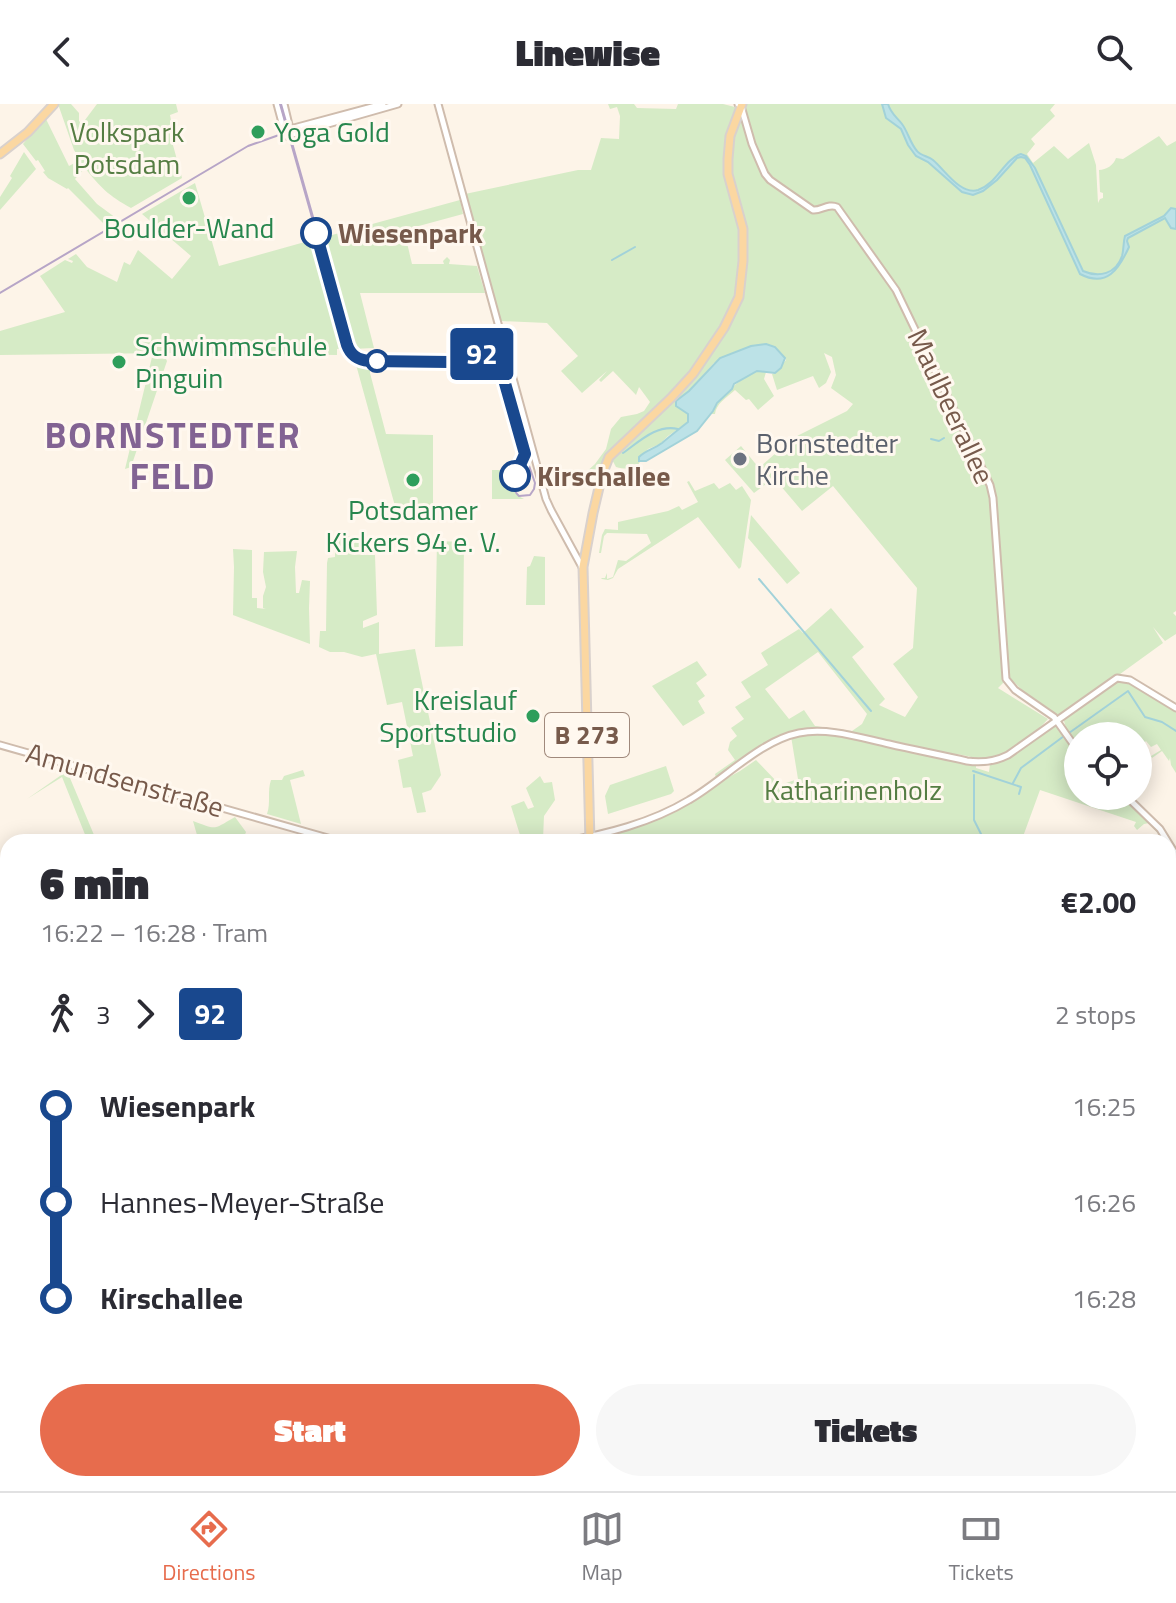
<!DOCTYPE html>
<meta charset="utf-8">
<style>
body{margin:0;font-family:"Titillium Web",sans-serif;background:#f7f7f7;color:#2b2b33;height:100vh;display:flex;flex-direction:column;font-size:30px;white-space:nowrap}
*{box-sizing:border-box;margin:0}
p{font-size:26px;color:#7c7c81}
.icon{flex:none;width:44px;height:44px;fill:none;stroke:currentColor;stroke-width:2;stroke-linecap:round;stroke-linejoin:round}
.map{position:relative;flex:1;overflow:hidden}
.drawer{position:absolute;left:0px;top:730px;width:1176px;height:658px;display:flex;flex-direction:column;background:#fff;border-radius:24px 24px 0 0;box-shadow:0 4px 20px #0003}
.drawer>*{flex:none}
.badge{padding:0 16px;border-radius:6px;font-size:28px;line-height:52px}
.tools{position:absolute;left:1064px;top:618px;display:grid;gap:16px}
.tools a{display:grid;place-items:center;width:88px;height:88px;border-radius:50%;background:#fff;box-shadow:0 4px 20px #0003;font-size:40px}
.map>.badge{position:absolute;translate:-50% -50%;box-shadow:0 0 0 4px #fff}
.legs{display:flex;align-items:center;gap:12px;height:88px;padding:0 40px;font-size:26px}
.legs p{margin-inline-start:auto}
.summary{display:flex;align-items:center;justify-content:space-between;height:136px;padding:0 40px}
h1{font-size:44px;font-weight:800;line-height:60px}
.button{display:flex;gap:16px;margin-top:auto;padding:16px 40px}
.button a{flex:1;height:92px;border-radius:48px;background:#e76c4d;color:#fff;font-size:32px;font-weight:800;line-height:92px;text-align:center}
.button a+a{background:#f7f7f7;color:#2b2b33}
ul{padding:0 40px;list-style:none}
li{display:flex;align-items:center;gap:28px;height:96px;font-size:30px}
li i{display:grid;place-items:center;width:12px;height:100%;margin:0 10px;background:currentColor}
li i::after{content:'';width:20px;height:20px;margin:-10px;border:6px solid;border-radius:50%;background:#fff}
li p{margin-inline-start:auto}
li:first-child i{background:linear-gradient(#0000 50%,currentColor 0)}
li:last-child i{background:linear-gradient(currentColor 50%,#0000 0)}
header{display:flex;justify-content:space-between;align-items:center;height:104px;padding:0 40px;background:#fff;font-size:36px;font-weight:800}
.dock{display:flex;justify-content:space-around;align-items:center;height:112px;border-top:2px solid #e1e1e2;background:#fff;font-size:22px;color:#7c7c81}
.dock a{display:grid;justify-items:center;gap:4px}
.dock .selected{color:#e76c4d}
.map>svg:first-child{display:block}
.green{fill:#d6ebc6;fill-rule:evenodd}
.water{fill:#bce2e7;stroke:#a2d2d9;stroke-width:2}
.lines{fill:none;stroke-linecap:round;stroke-linejoin:round}
.stream{stroke:#a2d2d9;stroke-width:2}
.tertiary-casing{stroke:#cfbcad;stroke-width:9}
.secondary-casing{stroke:#d4bead;stroke-width:10}
.primary-casing{stroke:#d9d1cd;stroke-width:11}
.tertiary{stroke:#fff;stroke-width:5}
.secondary{stroke:#fff;stroke-width:6}
.primary{stroke:#fbd7a1;stroke-width:7}
.tram{stroke:#b7a5c7;stroke-width:2}
.line-1-casing{stroke:#fff;stroke-width:18}
.line-1{stroke:#19488e;stroke-width:12}
.leisure-dot{fill:#2e9e5b;stroke:#fff8ef;stroke-width:3}
.stop-1-dot{fill:#fff;stroke:#19488e;stroke-width:4}
.worship-dot{fill:#6b7280;stroke:#fff8ef;stroke-width:3}
.labels{text-anchor:middle;stroke-width:6;stroke-linejoin:round;paint-order:stroke}
.shield{fill:#fff8ef;stroke:#a0897c;stroke-width:2}
.shield-label{font-size:26px;font-weight:bold;fill:#775a4b}
.park-label{font-size:28px;fill:#557d43;stroke:#fff8ef}
.leisure-label{font-size:28px;fill:#27864d;stroke:#fff8ef;text-anchor:start}
.stop-label{font-size:28px;font-weight:bold;fill:#775a4b;stroke:#fff8ef;text-anchor:start}
.street-label{font-size:28px;fill:#775a4b;stroke:#fff8ef}
.worship-label{font-size:28px;fill:#5b616d;stroke:#fff8ef;text-anchor:start}
.district-label{font-size:36px;font-weight:bold;letter-spacing:2px;fill:#826393;stroke:#fff8ef}
</style>
<header><svg class="icon" aria-label="back" viewBox="0 0 24 24"><path d="M15 5l-7 7 7 7"/></svg>Linewise<svg class="icon" aria-label="search" viewBox="0 0 24 24"><circle cx="10" cy="10" r="6"/><path d="M15 15l6 6"/></svg></header>
<div class="map">
<svg width="1176" height="1387" viewBox="0 0 1176 1387">
<rect width="100%" height="100%" fill="#fdf4e8"/>
<!-- green -->
<path class="green" d="M58,0H71L79,9V17L81,19L85,16L97,0H176L178,8L170,11L172,21L168,23L182,74L131,104C109,92 100,83 85,64L75,75L97,100L116,114L104,120L68,84L67,85L48,74L43,68L45,67L38,56L36,57L23,40L45,13L69,62L80,56L74,46Z
M608,0H634L637,4L676,5L678,0H723L735,3L743,0H1055L1050,6L1055,12L1031,35L1035,40L1027,50L1033,59L1054,42L1068,55L1089,39L1096,61L1098,99L1100,95L1103,94V89L1100,88L1099,66C1106,66 1114,61 1116,54L1123,55L1159,32L1167,42L1176,37V507L1173,509L1176,512V530L1165,537L1153,523L1163,539L1062,612L1058,611L1023,587L1009,573L998,584L1048,615C1035,630 1008,652 988,654C978,656 966,651 956,650L957,655L976,661V664L989,668L990,660L1011,652L1053,622L1058,623L1078,650V692H1096L1109,696L1110,695L1123,701L1126,698L1120,692H1123L1154,722L1165,738L1149,719L1144,720L1137,726L1134,722L1136,718L1040,686L1021,738L1014,733L1006,738H594V734L645,719L740,667L756,656L780,681L798,675L791,632L762,645L717,677L715,670L735,656L728,646L730,638L737,632L731,624L744,615L735,603L751,593L741,578L768,561L761,549L799,525L803,529L831,504L864,543L852,553L885,595L879,601L905,613L918,593L893,560L913,544L917,484L833,382L802,407L774,374L754,389L725,356L741,342L759,364L793,334L847,307L853,300L831,284L836,271L832,253L824,249L831,268L826,279L819,284L813,272L777,286L772,270L775,269L786,256L782,250L775,243L714,259L689,287L676,297L677,302L688,310V318L668,332L660,340L648,345L639,356L640,358C634,367 625,365 616,363L608,348L598,366L590,367L585,372L584,370L595,360L606,345L611,325L621,313L637,310L644,307L650,298L639,283L636,291L613,267L601,278L599,276L607,267L582,289L561,267L578,252L547,219L501,217L498,213L465,90L578,66H591L601,34L619,35L620,12L617,3L610,5ZM818,548L867,610L862,620L852,627L815,622L804,606L789,615L765,585Z
M24,48L36,65L0,106V93L12,74L10,72Z
M195,79L219,162L312,136L342,244L337,245V251L166,249L0,251V227L65,208L40,172L65,156L72,159L73,157L68,155L76,150L87,163L117,178L124,158L130,161L138,146L172,175L191,152L142,110Z
M460,96L463,110L404,126L412,160H444L443,157L447,153L450,156L449,160L477,162L485,189H360L374,244L352,245L321,134Z
M152,253H165L167,257L131,363L125,365Z
M356,255L370,260V269L386,330L433,331V403L395,402L355,257H359Z
M757,267L766,268L764,275L774,292L758,306L749,295L746,296L735,286C726,294 716,300 715,310H711C722,291 736,277 757,267Z
M492,366H517C511,381 509,387 524,395H492Z
M689,377L695,387L714,379L719,385L730,379L736,386L742,382L751,396L741,463L739,465L698,413L618,465L613,474L608,476L602,475L601,474H605L607,469V475L613,473L618,456L626,457L651,439L647,430L607,429L604,432L601,449H599L602,431L605,425L618,426V418L668,407L679,402L682,406L698,398L687,378Z
M751,411L800,469L787,480L748,434Z
M335,432L365,433V451H375L377,511L363,517V524L379,518V550L415,545L441,671L431,686L422,689L426,708L417,709L411,683L403,684L398,656L413,652L402,598L387,601L376,550L362,553L344,548H330L319,543L320,527H326L327,459L328,454L335,453Z
M437,437L464,438L463,542L435,543Z
M233,445L252,446V494H257V504L266,505L263,504V492L266,483L263,468L264,448L297,447L295,463L296,489H299L302,476L310,477L309,504L310,540L233,511L234,463Z
M534,452L545,453V501H526L527,463L530,462Z
M697,557L707,571L696,579L705,592L698,597L705,609L683,622L652,582Z
M1118,576L1130,578L1176,608V669L1171,661L1170,654L1169,657L1162,647L1152,654L1151,652L1161,646L1157,640L1151,643L1146,637L1143,640L1147,645L1138,652V632H1078V644L1067,627L1063,614Z
M666,662L674,687L671,690L608,710L605,692L610,681Z
M303,666L305,672L290,676L301,720L267,710C271,699 267,687 271,676H282L284,672Z
M67,667L97,738H88L62,673L27,695Z
M540,672L544,679L552,678L555,696L544,712L543,735L529,738H495L520,731L511,702L524,697L528,705L534,703L526,684Z
M235,713L246,728L243,736L199,738L193,717C218,726 212,726 235,713Z
M1168,932L1176,942V946L1169,948L1176,964V1099L1168,1108Z
M709,1380H1081L1073,1383L1074,1387H704Z"/>
<!-- water -->
<path class="water" d="M882,0H888C891,10 896,12 902,20C908,28 910,39 917,47C921,52 928,52 933,56C945,66 960,91 978,86C997,80 1004,55 1021,50L1026,52L1035,64L1083,167C1099,174 1116,170 1122,152C1124,145 1123,139 1125,132L1164,112L1171,104L1176,105V125L1171,124L1165,114L1128,134L1127,137L1129,143C1119,165 1107,184 1080,170L1030,61L1025,54L1021,53L1017,54L997,76L983,87L973,91L962,88L928,58L916,52L908,41L901,25L886,14Z
M766,240L775,243L785,254L781,264L775,269L757,267L734,280L732,285L717,299L713,307L697,327L646,357H639V353C646,346 654,345 662,339C670,332 679,325 688,318V310L676,302V297L689,287L720,254L751,242Z"/>
<g class="lines">
<!-- stream -->
<path class="stream" d="M612,156L635,143
M931,335L939,337L944,334
M623,349C640,337 657,320 678,325
M759,475L871,607
M1069,629L1128,587L1145,613L1162,618L1176,627
M973,667L1021,683L1019,690
M974,671V716L985,738
M1013,679L1021,664L1064,632
M315,1380V1387"/>
<defs>
<path id="tertiary" d="M277,0L284,26
M284,0L290,25L383,0
M438,0L546,395L551,406L582,463
M738,0L741,2L752,40L765,70L770,76L813,106C821,107 828,99 837,103L896,186L990,381L993,394L1006,575L1015,586L1054,613L1078,647
M286,32L398,0
M0,641L342,738
M1126,692L1160,725L1176,751
M562,738C606,730 651,719 689,696C724,676 759,637 799,629C828,623 861,634 889,640C915,646 941,651 967,657C981,659 994,658 1008,651L1117,574L1130,576L1176,604
M0,1190L8,1194"/>
<path id="secondary" d="M676,1380L677,1387"/>
<path id="primary" d="M0,50L28,28L54,0
M590,738L583,463L593,409L602,371L609,353L671,294L693,270L724,224L739,193L743,157V125L728,70V55L730,32L742,0
M458,1387L461,1380"/>
</defs>
<!-- tertiary casing -->
<use href="#tertiary" class="tertiary-casing"/>
<!-- secondary casing -->
<use href="#secondary" class="secondary-casing"/>
<!-- primary casing -->
<use href="#primary" class="primary-casing"/>
<!-- tertiary -->
<use href="#tertiary" class="tertiary"/>
<!-- secondary -->
<use href="#secondary" class="secondary"/>
<!-- primary -->
<use href="#primary" class="primary"/>
<!-- tram -->
<path class="tram" d="M280,0L350,248L358,255L369,257L450,258L486,250L494,253L501,261L525,350L535,379L534,385L530,391L519,392C507,381 518,365 524,353L525,347L503,265L498,254L486,249L449,257L369,256L359,254L351,247L281,0
M0,189L248,42L279,31L284,26L285,15"/>
</g>
<g class="lines">
<defs>
<path id="line-1" d="M316,129L347,241C351,252 358,256 369,257L450,258L486,250L494,253L499,258L525,350L515,372"/>
</defs>
<!-- line-1 casing -->
<use href="#line-1" class="line-1-casing"/>
<!-- line-1 -->
<use href="#line-1" class="line-1"/>
</g>
<!-- markers -->
<g class="leisure-dot">
<circle cx="258" cy="28" r="8"/>
<circle cx="189" cy="94" r="8"/>
<circle cx="119" cy="258" r="8"/>
<circle cx="413" cy="376" r="8"/>
<circle cx="533" cy="612" r="8"/>
</g>
<g class="stop-1-dot">
<circle cx="316" cy="129" r="14"/>
<circle cx="377" cy="257" r="10"/>
<circle cx="515" cy="372" r="14"/>
</g>
<circle class="worship-dot" cx="740" cy="355" r="8"/>
<g class="labels">
<!-- shield labels -->
<rect class="shield" x="545" y="609" width="84" height="44" rx="6"/>
<g class="shield-label">
<text x="587" y="640">B 273</text>
</g>
<!-- park labels -->
<g class="park-label">
<text x="127" y="38">Volkspark<tspan x="127" dy="32">Potsdam</tspan></text>
<text x="853" y="696">Katharinenholz</text>
</g>
<!-- leisure labels -->
<g class="leisure-label">
<text x="274" y="38">Yoga Gold</text>
<text x="189" y="134" text-anchor="middle">Boulder-Wand</text>
<text x="135" y="252">Schwimmschule<tspan x="135" dy="32">Pinguin</tspan></text>
<text x="413" y="416" text-anchor="middle">Potsdamer<tspan x="413" dy="32">Kickers 94 e. V.</tspan></text>
<text x="517" y="606" text-anchor="end">Kreislauf<tspan x="517" dy="32">Sportstudio</tspan></text>
</g>
<!-- stop labels -->
<g class="stop-label">
<text x="338" y="139">Wiesenpark</text>
<text x="537" y="382">Kirschallee</text>
</g>
<!-- street labels -->
<g class="street-label">
<text transform="translate(951 302) rotate(65)" y="10">Maulbeerallee</text>
<text transform="translate(125 676) rotate(16)" y="10">Amundsenstraße</text>
</g>
<!-- worship labels -->
<g class="worship-label">
<text x="756" y="349">Bornstedter<tspan x="756" dy="32">Kirche</tspan></text>
</g>
<!-- district labels -->
<g class="district-label">
<text x="173" y="344">BORNSTEDTER<tspan x="173" dy="41">FELD</tspan></text>
</g>
</g>
</svg>
<div class="tools">
<a><svg class="icon" aria-label="locate" viewBox="0 0 24 24"><circle cx="12" cy="12" r="6"/><path d="M12 2v4M12 18v4M2 12h4M18 12h4"/></svg></a>
</div>
<b class="badge" style="left:482px;top:250px;background:#19488e;color:#fff">92</b>
<section class="drawer">
<div class="summary"><div><h1>6 min</h1><p>16:22 – 16:28 · Tram</p></div><b>€2.00</b></div>
<div class="legs"><svg class="icon" aria-label="walk" viewBox="0 0 24 24"><circle cx="13" cy="4" r="2"/><path d="M13 8l-2 6 4 7M11 14l-3 7M7 12l3-4h3l4 4"/></svg>3<svg class="icon" aria-label="forward" viewBox="0 0 24 24"><path d="M9 5l7 7-7 7"/></svg><b class="badge" style="background:#19488e;color:#fff">92</b><p>2 stops</p></div>
<ul>
<li><i style="color:#19488e"></i><b>Wiesenpark</b><p>16:25</p></li>
<li><i style="color:#19488e"></i><span>Hannes-Meyer-Straße</span><p>16:26</p></li>
<li><i style="color:#19488e"></i><b>Kirschallee</b><p>16:28</p></li>
</ul>
<div class="button"><a>Start</a><a>Tickets</a></div>
</section>
</div>
<nav class="dock">
<a class="selected"><svg class="icon" aria-label="directions" viewBox="0 0 24 24"><path d="M12 3l9 9-9 9-9-9zM9 14v-3h6M13 9l2 2-2 2"/></svg>Directions</a>
<a><svg class="icon" aria-label="map" viewBox="0 0 24 24"><path d="M3 6l6-2 6 2 6-2v14l-6 2-6-2-6 2zM9 4v14M15 6v14"/></svg>Map</a>
<a><svg class="icon" aria-label="tickets" viewBox="0 0 24 24"><path d="M3 7h18v10H3zM15 7v10"/></svg>Tickets</a>
</nav>
